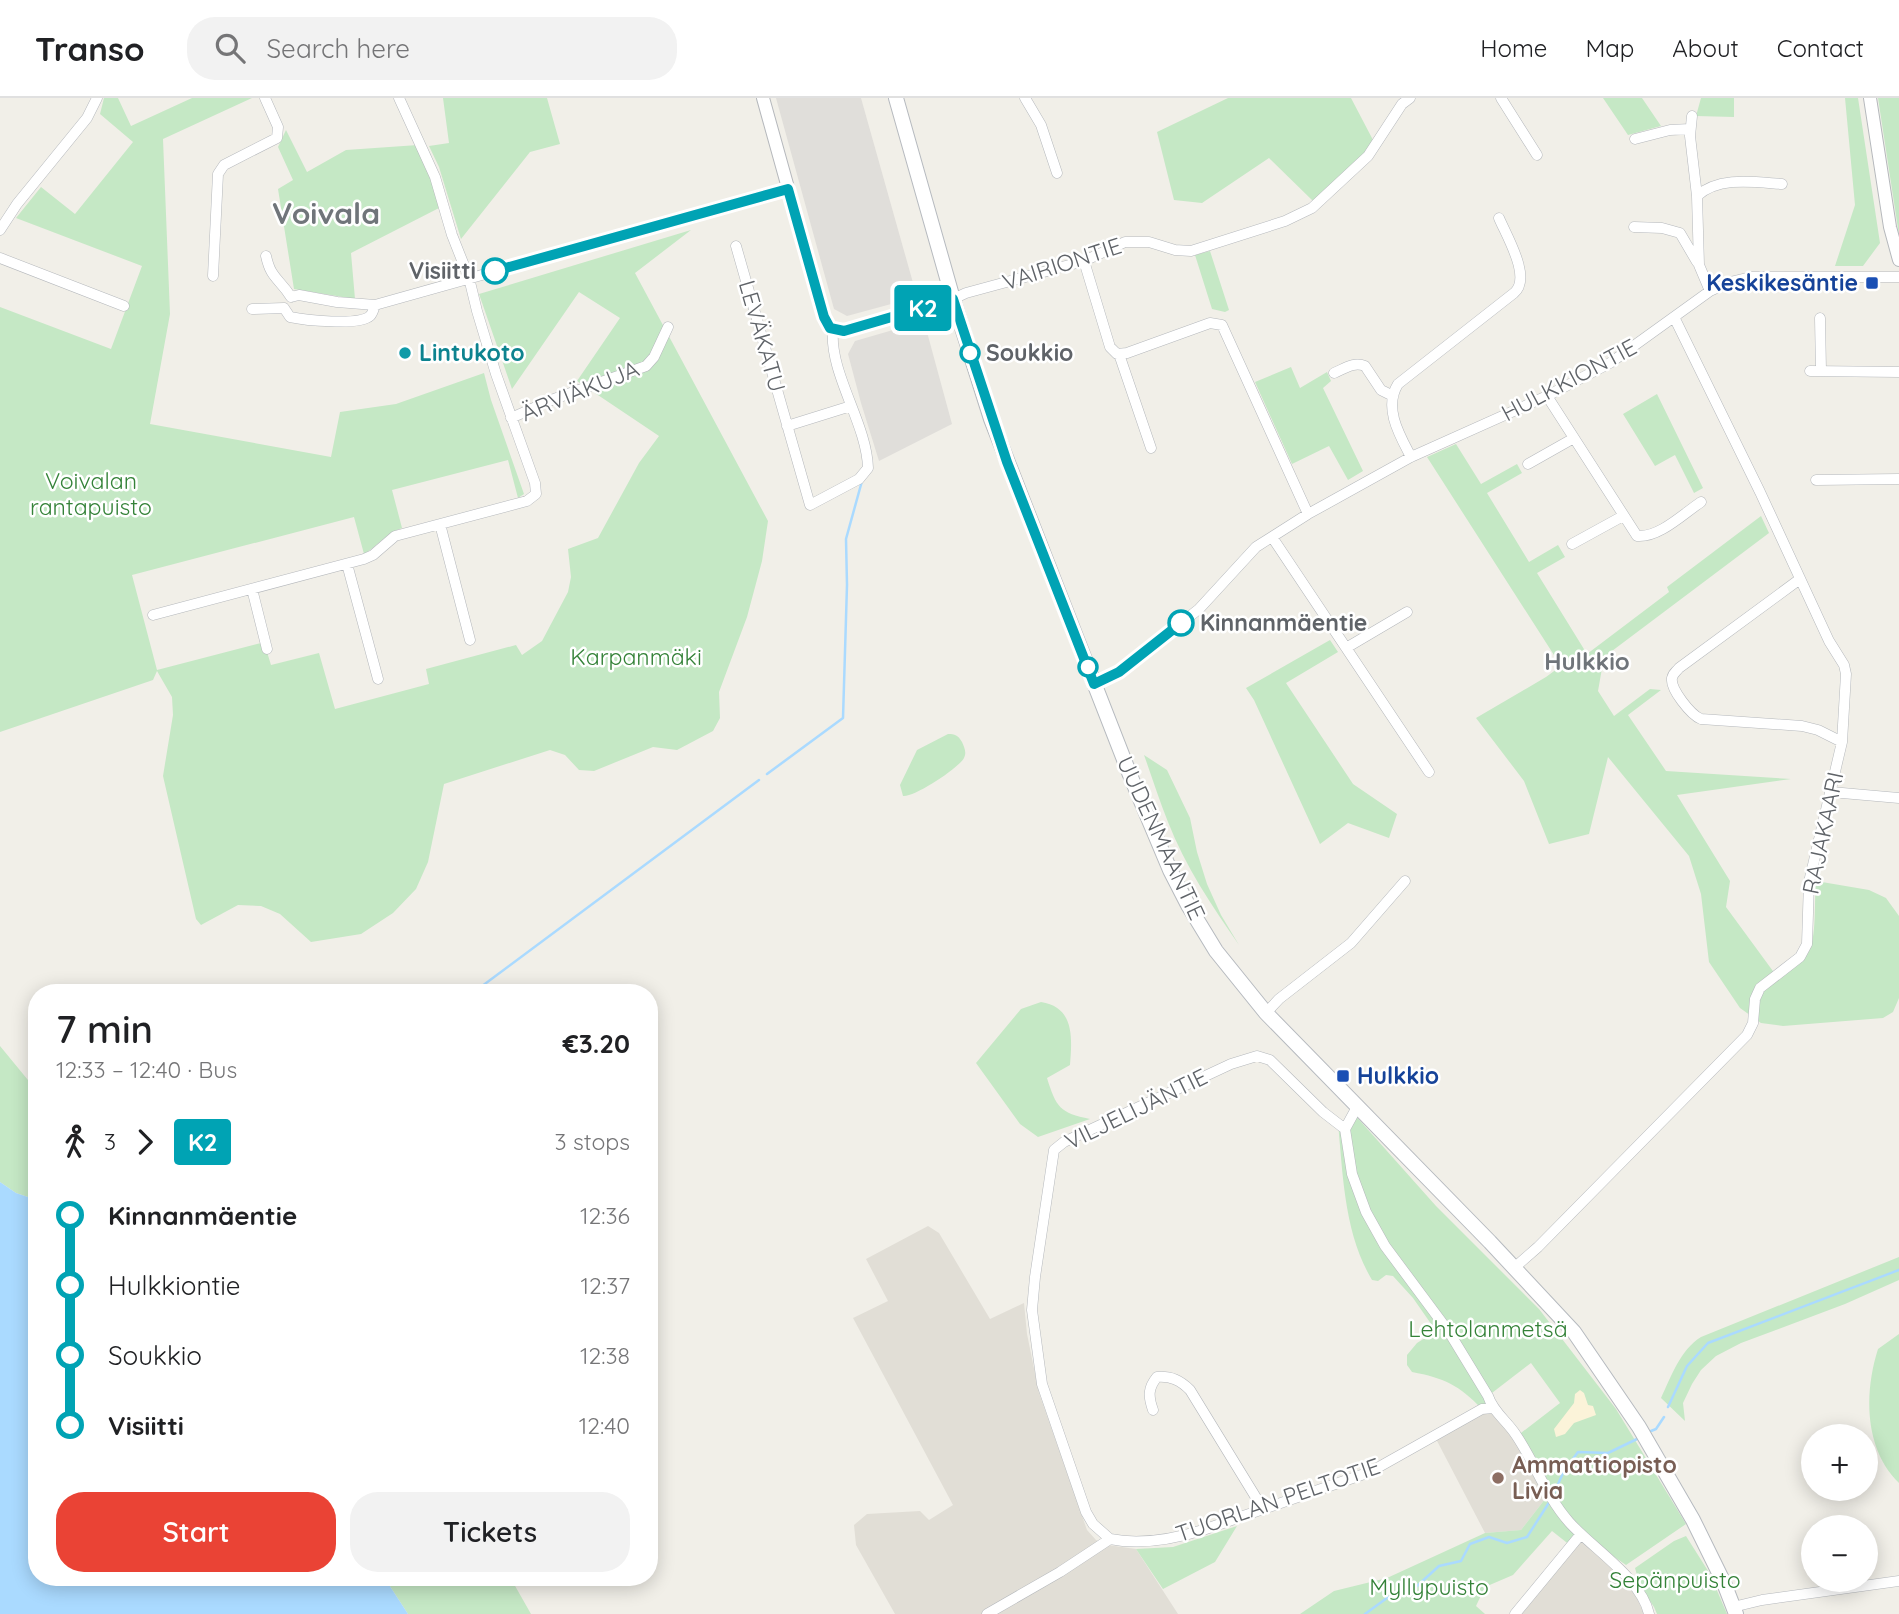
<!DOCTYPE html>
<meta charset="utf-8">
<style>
body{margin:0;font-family:Quicksand,sans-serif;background:#f2f2f2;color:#202124;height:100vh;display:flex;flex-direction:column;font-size:26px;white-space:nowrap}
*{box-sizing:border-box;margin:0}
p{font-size:23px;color:#757577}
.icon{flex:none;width:38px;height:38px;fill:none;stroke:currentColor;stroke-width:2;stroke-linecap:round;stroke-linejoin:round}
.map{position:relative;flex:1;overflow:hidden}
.sheet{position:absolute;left:28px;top:886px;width:630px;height:602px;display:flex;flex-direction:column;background:#fff;border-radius:28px;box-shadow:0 4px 18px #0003}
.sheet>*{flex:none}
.badge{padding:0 14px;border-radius:5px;font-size:24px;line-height:46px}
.controls{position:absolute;left:1801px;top:1326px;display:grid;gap:14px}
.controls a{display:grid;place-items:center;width:77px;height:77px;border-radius:50%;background:#fff;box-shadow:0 4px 18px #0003;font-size:35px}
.map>.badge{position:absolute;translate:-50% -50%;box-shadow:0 0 0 4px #fff}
.legs{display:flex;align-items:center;gap:10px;height:77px;padding:0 28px;font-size:23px}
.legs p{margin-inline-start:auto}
.headline{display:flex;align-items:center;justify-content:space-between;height:119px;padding:0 28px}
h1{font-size:38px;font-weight:600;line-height:52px}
.button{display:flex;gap:14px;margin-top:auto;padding:14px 28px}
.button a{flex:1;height:80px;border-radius:28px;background:#ea4335;color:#fff;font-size:28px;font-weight:600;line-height:80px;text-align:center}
.button a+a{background:#f2f2f2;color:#202124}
ul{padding:0 28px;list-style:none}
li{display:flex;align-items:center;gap:24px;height:70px;font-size:26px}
li i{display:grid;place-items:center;width:10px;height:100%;margin:0 9px;background:currentColor}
li i::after{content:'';width:18px;height:18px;margin:-9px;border:5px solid;border-radius:50%;background:#fff}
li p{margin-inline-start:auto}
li:first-child i{background:linear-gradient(#0000 50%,currentColor 0)}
li:last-child i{background:linear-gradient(currentColor 50%,#0000 0)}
header{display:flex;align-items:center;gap:42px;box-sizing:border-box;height:98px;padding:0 35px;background:#fff;border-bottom:2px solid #e0e0e0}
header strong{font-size:33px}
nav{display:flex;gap:38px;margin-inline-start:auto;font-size:24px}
.search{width:490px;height:63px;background:#f2f2f2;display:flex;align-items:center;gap:18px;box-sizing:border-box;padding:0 24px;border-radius:28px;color:#757577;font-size:26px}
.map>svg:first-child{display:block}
.industrial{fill:#e0deda}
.education{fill:#e1ded6}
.green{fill:#c5e8c5}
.sand{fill:#fbf3d9}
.water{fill:#aadaff}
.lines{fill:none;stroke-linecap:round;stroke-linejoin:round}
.stream{stroke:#aadaff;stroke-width:2.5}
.minor-casing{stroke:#b5b8bc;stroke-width:11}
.tertiary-casing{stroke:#b5b8bc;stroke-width:14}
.secondary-casing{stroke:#b6babf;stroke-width:16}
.minor{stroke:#fff;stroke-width:10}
.tertiary{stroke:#fff;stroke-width:12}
.secondary{stroke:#fff;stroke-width:14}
.line-1-casing{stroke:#fff;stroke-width:16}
.line-1{stroke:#00a3b4;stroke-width:10}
.stop-1-dot{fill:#fff;stroke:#00a3b4;stroke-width:3.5}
.transit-dot{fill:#1a4fb4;stroke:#fff;stroke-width:2.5}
.culture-dot{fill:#0f9aa8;stroke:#fff;stroke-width:2.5}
.education-dot{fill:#8d6e63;stroke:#fff;stroke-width:2.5}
.labels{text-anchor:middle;stroke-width:5;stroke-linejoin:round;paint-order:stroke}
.street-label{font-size:23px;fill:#5f6368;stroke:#fff}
.stop-label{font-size:23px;font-weight:bold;fill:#5f6368;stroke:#fff;text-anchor:start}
.transit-label{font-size:23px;font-weight:bold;fill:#164399;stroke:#fff;text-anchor:end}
.culture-label{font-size:23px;font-weight:bold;fill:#0d838f;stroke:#fff;text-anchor:start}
.park-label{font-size:23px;fill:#348238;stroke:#fff}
.education-label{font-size:23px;font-weight:bold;fill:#785e54;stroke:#fff;text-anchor:start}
.neighbourhood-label{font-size:24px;font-weight:bold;fill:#70757a;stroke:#fff}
.district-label{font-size:30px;font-weight:bold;fill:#70757a;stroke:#fff}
</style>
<header>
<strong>Transo</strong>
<div class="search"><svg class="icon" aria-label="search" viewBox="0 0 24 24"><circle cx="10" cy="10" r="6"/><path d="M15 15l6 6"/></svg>Search here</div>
<nav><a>Home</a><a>Map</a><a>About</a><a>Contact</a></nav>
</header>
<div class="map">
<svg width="1899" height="1516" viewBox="0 0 1899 1516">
<rect width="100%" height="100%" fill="#f1efe8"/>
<!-- industrial -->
<path class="industrial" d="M776,0H861L917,199L847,218L834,211Z
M924,223L952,326L879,363L861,305L848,256L855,243Z"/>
<!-- education -->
<path class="education" d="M928,1128L939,1135L990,1221L1024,1205L1027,1236L1039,1295L1087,1432L1096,1442L1107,1447L1136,1451L1178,1516H895L856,1447L854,1427L867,1416L920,1413L929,1422L953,1407L853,1220L888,1203L866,1161Z
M1482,1311L1499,1316L1549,1396L1521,1432L1485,1435L1435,1339Z
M1581,1436L1633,1492L1644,1516H1515Z"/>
<!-- green -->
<path class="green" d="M104,0H118L131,28L192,0H252L163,41L170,216L150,326L331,359L340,314L396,306L484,275L491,302L524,396L518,400L508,362L392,392L402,430C386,435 378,448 364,456L354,419L132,477L157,572L261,545L263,554H267L271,567L319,555L335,611L429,586L426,571L516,547L522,557L542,543L568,494L571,479L568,451L598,440L639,365L659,338L577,283L620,220L579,194L512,291L479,196L691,132L635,175L768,423L762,463L747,519L719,594L720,620L713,633L677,652L653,649L594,673L579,672L565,657L550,652L444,686L428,764L416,791L393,815L361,836L311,844L280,816L261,808L238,807L201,827L196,821L163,678L173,617L172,599L157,573L153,582L0,634V209L111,251L142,168L16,120L41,89L75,116L133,44L100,16Z
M443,0H547L560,46L530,54L461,141L439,69L429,48L449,45Z
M1228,0H1351L1373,42L1370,50L1313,103L1269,60L1202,105L1174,102L1157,34Z
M1603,0H1642L1661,28L1628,37Z
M1701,0H1734V19L1696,18Z
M1845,0H1858L1880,145L1863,168H1835L1855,107Z
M1878,0H1899V137Z
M286,32L307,74L346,52L418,47L434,90L439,110L351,155L355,201L294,191L278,91L293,82L278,49Z
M1210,153L1229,212L1225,214L1212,211L1195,157Z
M1291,269L1300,290L1327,274L1331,283L1323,290L1363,373L1348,382L1329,348L1292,366L1255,284Z
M1657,296L1703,390L1694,395L1675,357L1655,368L1623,316Z
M1456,346L1481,386L1517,366L1522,375L1487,395L1529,464L1558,447L1565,459L1537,475L1587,556L1669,494L1667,489L1761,418L1769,435L1604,559L1598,593L1614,618L1650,591L1661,592L1628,617L1666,673L1791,681L1677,697L1730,783L1726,809L1778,880C1787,873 1802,866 1808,855C1817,841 1814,802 1816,783L1869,792L1886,800L1899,818V900L1893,914L1883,920L1783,928L1761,925L1740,910L1709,864L1701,796L1689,758L1608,659L1589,736L1549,746L1524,683L1476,620L1546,579L1561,568L1427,359Z
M1330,542L1338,554L1286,585L1353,686L1397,716L1389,740L1348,725L1320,746L1254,602L1246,590Z
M948,636C955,636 958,637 962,644C964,649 967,654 964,660C959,670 913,700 903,698L900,687L917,652Z
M1144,657L1167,672L1190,720L1197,754L1207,786L1221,817L1239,847C1212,808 1185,768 1168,724C1159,702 1152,679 1144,657Z
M1041,904C1075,909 1072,941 1070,967L1047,980C1056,1009 1060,1015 1090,1021L1038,1039L1020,1026L976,965L1021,911Z
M0,948L37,993V1102L16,1095L0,1084Z
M1354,1016L1436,1108L1539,1211L1616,1311L1686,1426L1626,1467L1581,1436L1571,1448L1552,1433L1513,1477L1485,1489L1476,1508L1485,1516H1300L1334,1493L1387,1480L1485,1435L1521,1432L1549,1396L1517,1338L1560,1305L1531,1265L1488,1298L1492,1310L1482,1311C1459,1287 1444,1280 1412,1274L1407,1267V1257L1417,1245L1436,1233L1413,1200L1393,1178L1386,1177L1378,1183L1372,1182C1344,1135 1343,1077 1338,1025L1345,1030Z
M1899,1159V1182L1845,1206L1741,1245L1716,1258L1701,1272L1692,1286L1683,1305L1685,1323L1661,1300C1671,1279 1680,1252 1701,1239Z
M1899,1236V1385C1864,1351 1864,1295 1878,1251Z
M1237,1428L1215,1464L1163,1491L1136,1451L1173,1449Z
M1686,1438L1710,1476L1727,1516H1657L1654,1509L1640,1488L1635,1470L1674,1443Z
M384,1479H510L531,1516H408Z"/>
<!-- sand -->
<path class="sand" d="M1580,1292L1584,1295L1588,1307L1593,1308L1596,1317L1574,1325L1565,1336L1556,1339L1554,1331L1574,1305L1575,1296Z"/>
<!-- water -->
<path class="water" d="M0,1084L16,1095L37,1102V1479H384L408,1516H0Z"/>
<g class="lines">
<!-- stream -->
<path class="stream" d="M767,676L843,620L847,487L846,441L862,383
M474,894L759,682
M1668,1309L1687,1268L1708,1245L1899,1172
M1651,1333L1656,1331L1664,1319
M1553,1397L1564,1373L1578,1354L1608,1355L1637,1341
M1365,1516L1387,1500L1417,1488L1439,1468L1461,1463L1470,1446L1489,1439L1507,1445L1527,1439L1550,1403"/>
<defs>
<path id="minor" d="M1025,0L1041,27L1057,75
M1501,0L1537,57
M1692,18L1690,38L1697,98
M1635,41L1670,32L1690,31
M1634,129L1662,130L1680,135L1697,164
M0,132L17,106L87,20L97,0
M736,148L810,407L859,381L868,370C867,326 829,275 833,232
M266,158C271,181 279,180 291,199
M0,160L124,208
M1084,163L1110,249L1117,256L1127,255L1210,225L1222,227L1308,416
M213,178L218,76L224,67L277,40L278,29L265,0
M1710,193L1699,167L1697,98C1719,78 1754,84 1782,86
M291,199L299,197L337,204L375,207L788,91
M953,201L966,195L1084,163L1125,144H1149L1175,152L1191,153L1285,123L1312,110L1368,58L1402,6L1410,0
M284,210L290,219C304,222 359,228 370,218C373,215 374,210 375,207
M252,211L284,210
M1820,220L1821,273
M1119,256L1151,350
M1810,273L1899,274
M1334,275C1344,271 1354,263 1365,268L1381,292L1393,298
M1547,298L1637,438C1659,440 1683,416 1701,404
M511,320L554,301L646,268L654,259L668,229
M787,328L851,308
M1411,359C1400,338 1383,310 1398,286L1514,195C1532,180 1507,139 1499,120
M1528,366L1574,340
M1816,382L1899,381
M440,426L470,542
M1272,439L1429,674
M1572,446L1623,418
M347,466L378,581
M1800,481L1679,570C1676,574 1673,575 1672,580C1670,591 1691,617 1701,621L1802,628L1818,632L1842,644
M252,491L267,551
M153,517L364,461L373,457L395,438L527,403L536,396L535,385L496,276L477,213L469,180L452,137L435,79L399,0
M1346,550L1407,514
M1094,585L1119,574L1199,511L1256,449L1308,416L1411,359L1547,298L1610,265L1710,193L1730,184L1751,179H1899
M1831,694L1899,700
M1266,915L1279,901L1351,845L1405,783
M1357,1009L1345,1031L1352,1076L1366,1114L1385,1148L1449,1234L1488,1298C1493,1314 1507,1323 1516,1337C1535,1365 1546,1398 1569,1424C1593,1451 1641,1480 1649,1516
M1514,1170L1538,1149L1747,937L1753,925L1755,901L1760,890L1800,859L1807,846L1809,784L1842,644L1846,576L1844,567L1829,543L1760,394L1675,221
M1153,1312C1148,1298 1148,1290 1157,1279C1171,1278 1180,1282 1190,1292L1263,1411
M1110,1441L1093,1426L1086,1414L1042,1286L1032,1212L1035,1179L1054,1052L1064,1044L1231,966L1257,958L1270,962L1323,1014L1345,1031
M1733,1509L1762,1502L1899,1483
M987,1516L1060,1474L1110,1441C1139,1447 1174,1441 1203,1432L1370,1374L1482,1311L1492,1310
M1515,1516L1581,1436"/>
<path id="tertiary" d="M763,0L824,219L830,230L844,233L953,201
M1870,0L1890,129L1899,162"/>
<path id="secondary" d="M896,0L953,201L991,321L1130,677L1170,772L1188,807L1216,853L1266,915L1490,1144L1574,1234L1639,1329L1693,1422L1724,1485L1736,1516"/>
</defs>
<!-- minor casing -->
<use href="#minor" class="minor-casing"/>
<!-- tertiary casing -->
<use href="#tertiary" class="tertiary-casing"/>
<!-- secondary casing -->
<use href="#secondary" class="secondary-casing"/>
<!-- minor -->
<use href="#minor" class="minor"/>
<!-- tertiary -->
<use href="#tertiary" class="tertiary"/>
<!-- secondary -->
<use href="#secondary" class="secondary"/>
</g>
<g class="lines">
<defs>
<path id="line-1" d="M495,173L788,91L824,219L830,230L844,233L953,201L1007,364L1094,586L1119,574L1181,525"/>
</defs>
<!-- line-1 casing -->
<use href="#line-1" class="line-1-casing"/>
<!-- line-1 -->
<use href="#line-1" class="line-1"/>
</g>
<!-- markers -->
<g class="stop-1-dot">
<circle cx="495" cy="173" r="12"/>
<circle cx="970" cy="255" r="9"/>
<circle cx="1181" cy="525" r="12"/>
<circle cx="1088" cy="569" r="9"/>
</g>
<g class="transit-dot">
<rect x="1865" y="178" width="14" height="14" rx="3.5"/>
<rect x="1336" y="971" width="14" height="14" rx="3.5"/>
</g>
<circle class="culture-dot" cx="405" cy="255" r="7"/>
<circle class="education-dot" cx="1498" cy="1380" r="7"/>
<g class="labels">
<!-- street labels -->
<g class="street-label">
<text transform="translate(1062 166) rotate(-18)" y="8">VAIRIONTIE</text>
<text transform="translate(762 238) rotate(74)" y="8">LEVÄKATU</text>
<text transform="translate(1569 282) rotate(-28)" y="8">HULKKIONTIE</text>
<text transform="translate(580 293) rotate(-22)" y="8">ÄRVIÄKUJA</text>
<text transform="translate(1823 735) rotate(-78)" y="8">RAJAKAARI</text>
<text transform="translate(1161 740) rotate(65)" y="8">UUDENMAANTIE</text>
<text transform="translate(1136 1011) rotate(-26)" y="8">VILJELIJÄNTIE</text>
<text transform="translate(1278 1402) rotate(-19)" y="8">TUORLAN PELTOTIE</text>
</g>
<!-- stop labels -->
<g class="stop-label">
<text x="476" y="181" text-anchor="end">Visiitti</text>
<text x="986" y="263">Soukkio</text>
<text x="1200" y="533">Kinnanmäentie</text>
</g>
<!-- transit labels -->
<g class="transit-label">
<text x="1858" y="193">Keskikesäntie</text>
<text x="1357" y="986" text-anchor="start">Hulkkio</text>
</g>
<!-- culture labels -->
<g class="culture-label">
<text x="419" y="263">Lintukoto</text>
</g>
<!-- park labels -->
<g class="park-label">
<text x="91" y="391">Voivalan<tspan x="91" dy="26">rantapuisto</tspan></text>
<text x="636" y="567">Karpanmäki</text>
<text x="1488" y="1239">Lehtolanmetsä</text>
<text x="1675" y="1490">Sepänpuisto</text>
<text x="1429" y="1497">Myllypuisto</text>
</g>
<!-- education labels -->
<g class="education-label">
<text x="1512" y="1375">Ammattiopisto<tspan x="1512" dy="26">Livia</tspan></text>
</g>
<!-- neighbourhood labels -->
<g class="neighbourhood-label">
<text x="1587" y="572">Hulkkio</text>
</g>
<!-- district labels -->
<g class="district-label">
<text x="326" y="126">Voivala</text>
</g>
</g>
</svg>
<div class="controls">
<a>+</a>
<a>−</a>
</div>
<b class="badge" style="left:923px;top:210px;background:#00a3b4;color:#fff">K2</b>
<section class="sheet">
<div class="headline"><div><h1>7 min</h1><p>12:33 – 12:40 · Bus</p></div><b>€3.20</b></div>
<div class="legs"><svg class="icon" aria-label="walk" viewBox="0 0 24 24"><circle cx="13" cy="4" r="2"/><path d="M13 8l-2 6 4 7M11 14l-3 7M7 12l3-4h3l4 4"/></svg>3<svg class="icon" aria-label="forward" viewBox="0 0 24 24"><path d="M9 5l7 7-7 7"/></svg><b class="badge" style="background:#00a3b4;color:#fff">K2</b><p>3 stops</p></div>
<ul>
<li><i style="color:#00a3b4"></i><b>Kinnanmäentie</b><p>12:36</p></li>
<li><i style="color:#00a3b4"></i><span>Hulkkiontie</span><p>12:37</p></li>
<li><i style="color:#00a3b4"></i><span>Soukkio</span><p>12:38</p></li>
<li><i style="color:#00a3b4"></i><b>Visiitti</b><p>12:40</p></li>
</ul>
<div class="button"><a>Start</a><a>Tickets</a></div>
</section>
</div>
